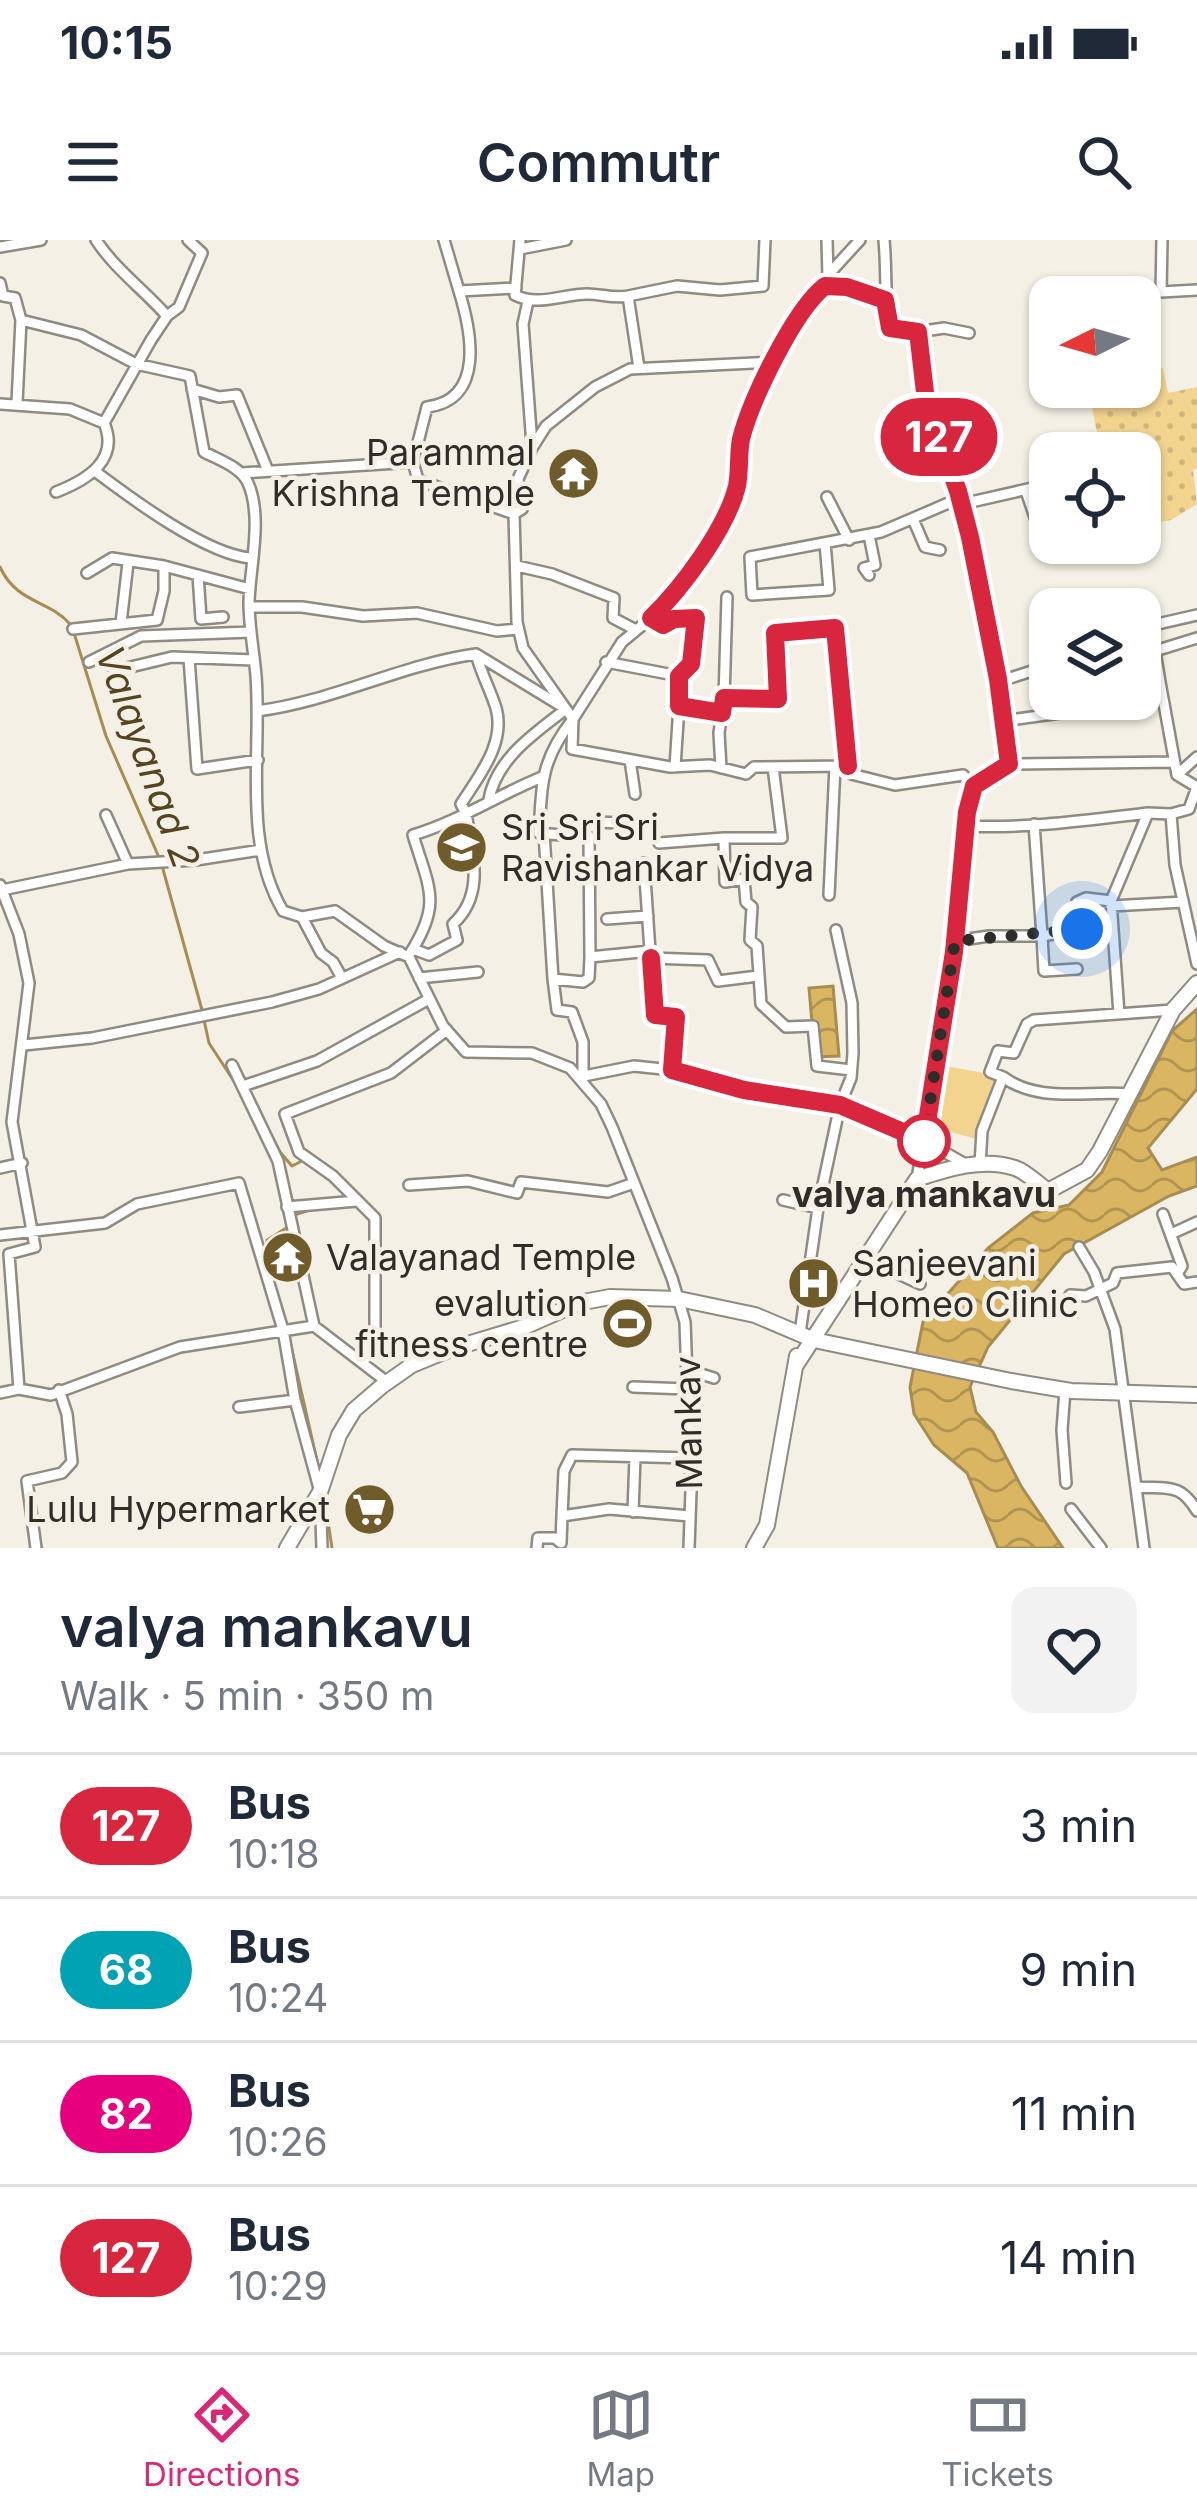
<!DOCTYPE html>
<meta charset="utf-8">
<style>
body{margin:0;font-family:Inter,sans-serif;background:#f2f2f3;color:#1f2937;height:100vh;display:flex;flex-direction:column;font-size:45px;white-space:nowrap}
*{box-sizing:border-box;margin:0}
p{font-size:39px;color:#747a83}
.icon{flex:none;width:66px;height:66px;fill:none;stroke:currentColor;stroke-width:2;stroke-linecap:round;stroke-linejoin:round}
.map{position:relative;height:1308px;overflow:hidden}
.sheet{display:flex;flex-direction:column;background:#fff;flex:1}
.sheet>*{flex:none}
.badge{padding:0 24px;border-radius:39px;font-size:42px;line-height:78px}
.needle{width:78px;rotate:265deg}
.buttons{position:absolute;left:1029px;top:36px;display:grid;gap:24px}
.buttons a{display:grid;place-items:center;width:132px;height:132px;border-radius:24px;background:#fff;box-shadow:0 3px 9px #0004;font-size:60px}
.you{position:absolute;width:60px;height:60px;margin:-30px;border:9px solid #fff;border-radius:50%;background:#1a73e8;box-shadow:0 0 0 18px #1a73e833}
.map>.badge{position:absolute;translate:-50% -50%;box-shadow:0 0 0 6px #fff}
.round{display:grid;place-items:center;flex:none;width:126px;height:126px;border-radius:24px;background:#f2f2f3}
.headline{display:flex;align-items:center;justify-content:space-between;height:204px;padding:0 60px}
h1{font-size:57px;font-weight:600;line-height:90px}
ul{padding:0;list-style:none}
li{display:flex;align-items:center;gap:36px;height:144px;padding:0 60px;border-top:3px solid #e0e1e3}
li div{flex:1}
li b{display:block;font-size:45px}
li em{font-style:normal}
li .badge{min-width:132px;font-weight:700;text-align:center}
.status{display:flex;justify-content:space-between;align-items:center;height:84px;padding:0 60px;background:#fff;direction:ltr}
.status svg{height:33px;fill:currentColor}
header{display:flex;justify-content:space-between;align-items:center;height:156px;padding:0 60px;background:#fff;font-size:54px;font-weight:600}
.dock{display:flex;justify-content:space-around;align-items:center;height:168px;border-top:3px solid #e0e1e3;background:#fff;font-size:33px;color:#747a83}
.dock a{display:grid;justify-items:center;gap:6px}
.dock .on{color:#db2777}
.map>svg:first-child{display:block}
.green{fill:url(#green-dots)}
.pitch{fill:#f3d48f}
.water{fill:url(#water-waves);stroke:#a78d51;stroke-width:3}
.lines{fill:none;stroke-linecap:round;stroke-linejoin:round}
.stream{stroke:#a78d51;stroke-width:3}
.minor-casing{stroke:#8f8b82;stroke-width:14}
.major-casing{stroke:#8f8b82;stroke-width:18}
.minor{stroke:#fff;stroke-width:9}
.major{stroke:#fff;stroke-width:14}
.line-casing{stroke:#fff;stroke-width:27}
.line{stroke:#d7263d;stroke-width:18}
.walk{stroke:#2f2d29;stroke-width:12;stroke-dasharray:0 21.6}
.stop-dot{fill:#fff;stroke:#d7263d;stroke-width:6}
.labels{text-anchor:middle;stroke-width:9;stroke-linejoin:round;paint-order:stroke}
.poi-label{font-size:36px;fill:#2f2d29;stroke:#f5f0e5;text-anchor:end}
.stop-label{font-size:36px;font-weight:bold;fill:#2f2d29;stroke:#f5f0e5}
.street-label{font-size:36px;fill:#2f2d29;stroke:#f5f0e5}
.water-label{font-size:39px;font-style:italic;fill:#544420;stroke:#f5f0e5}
</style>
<div class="status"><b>10:15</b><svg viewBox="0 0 49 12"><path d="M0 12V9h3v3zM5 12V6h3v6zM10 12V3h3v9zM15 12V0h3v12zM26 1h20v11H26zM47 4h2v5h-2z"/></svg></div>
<header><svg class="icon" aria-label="menu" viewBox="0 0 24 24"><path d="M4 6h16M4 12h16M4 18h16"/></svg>Commutr<svg class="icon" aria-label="search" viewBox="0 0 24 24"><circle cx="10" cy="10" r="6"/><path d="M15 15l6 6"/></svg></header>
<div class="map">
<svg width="1197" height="1308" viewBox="0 0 1197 1308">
<defs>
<pattern id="green-dots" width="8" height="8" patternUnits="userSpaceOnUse" patternTransform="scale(3)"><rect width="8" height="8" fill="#f3d48f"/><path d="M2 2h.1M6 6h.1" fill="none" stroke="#d1b67b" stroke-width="1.8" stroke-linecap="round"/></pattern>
<pattern id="water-waves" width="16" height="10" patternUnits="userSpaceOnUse" patternTransform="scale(3)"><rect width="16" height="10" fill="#dab662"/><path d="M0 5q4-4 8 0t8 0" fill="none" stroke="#b19451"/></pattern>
</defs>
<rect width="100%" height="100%" fill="#f5f0e5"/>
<!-- green -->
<path class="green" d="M1163,128L1168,153L1197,147V228L1193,230L1197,264L1171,280L1140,286V213H1101L1088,147H1140V133Z"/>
<!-- pitch -->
<path class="pitch" d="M940,825L1001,836L976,899L930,886Z"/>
<!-- water -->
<path class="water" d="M833,746L839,816L815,817L809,748Z
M1197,769V849L1148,908L1162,930L1197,917V946L1169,956L1064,1014L988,1107L970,1147L976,1172L993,1192L1021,1246L1063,1308H998L967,1233L934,1205L914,1174L910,1147L923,1082L988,1008L1033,973L1069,965L1102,932L1172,791Z"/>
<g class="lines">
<!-- stream -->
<path class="stream" d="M0,327C17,364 48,359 70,384
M74,393L106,496L161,622L202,770
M204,780L209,803L239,849
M266,885L280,912L292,926L304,920
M291,976L316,968
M273,1042L266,1017L267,1000L288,987
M289,1097L320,1234
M324,1255L332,1308"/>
<defs>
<path id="minor" d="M96,0C115,29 144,50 167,76
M444,0L459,51
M520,0L515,55C538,67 563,54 587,54C602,54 613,59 628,56L639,128
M827,0L828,37
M884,0C887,30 884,59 890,89L918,92L926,161L958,251L970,297L998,439L1009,524L974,546L960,625L954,712L917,939
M1162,0L1161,52L1197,50
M0,7L41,0
M520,9L566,0
M828,35L860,0
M0,43L3,56L15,58L21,80L81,95L136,124L190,136L204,212C219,220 241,227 248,243C263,277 250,326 249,362C249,387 254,412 256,436C262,513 242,602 283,671L302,677L335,671L384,706L409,717L443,786L466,812L532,813L570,828L601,864L612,887L672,1038L685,1082L691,1251L689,1308
M628,56L677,46L720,50L763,46L765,0
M528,61L523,84L532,205
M918,92L944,88L969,93
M192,149L219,157L237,155L268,231
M17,163L21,80
M0,164L70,169L104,183
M413,222L427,167C486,160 471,90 459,51L516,48
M96,232C132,259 207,315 251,318
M242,233L413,222L418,240L514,274L517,382L523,408L573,479L622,402L657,373L704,314L736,248L741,202L773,122
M1026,251L1038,286L1050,288
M56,252C87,240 120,220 104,183L151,100L167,76L179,67L202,13L188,0
M827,257L849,300
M962,264L1050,244
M514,274L522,269L518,239L532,208L546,186L595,147L630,129L773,122L809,58L825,46L847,47L885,60
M913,279L925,307L940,310
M825,303L829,350L752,355L750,317L881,292L960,258
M164,326L250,349
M517,326L552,334L614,358L613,378L636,390
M198,335L201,379L223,377
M869,335L864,328L875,325L869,295
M249,367H302L363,376L417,373L497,391L518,389
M651,378L663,385L674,379L696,378L691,425L679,436V466L722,473
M121,383L128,323
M1140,388L1197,375
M73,389L157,380L164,351V326L112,318L87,333
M1140,398L1142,404L1155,411
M189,418L197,529L258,520
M89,422L141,396L251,392
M606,422L679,436
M114,431L172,417L254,420
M998,442L1050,425
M1160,442L1155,411L1197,398
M1140,449L1160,442L1177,535L1197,547
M724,458L727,357
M257,471C334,461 399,425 476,414
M1003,481L1060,473L1108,459
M630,520L635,554
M1009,524L1174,522
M675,527L679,466
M721,528L719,493L724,458L778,459L775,393L835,388L848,526
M1177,535L1197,517
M1148,573L1171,574L1175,625L1197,724
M1171,574L1189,569L1197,547
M106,575L128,624
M617,583L600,582L572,596L539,593C542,542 541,520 573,479L572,509L670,527L710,525L746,534L754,527L848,526L851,534L895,545L963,535L974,546
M965,586C1026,589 1088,580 1148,573L1111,661L1119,774
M544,593L553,739
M585,593L589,596L590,717L650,711L651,718L708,720L718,741L758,736
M724,598H782L773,527
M659,603L724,598L725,642L744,639L746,662L752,667L750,700L757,706L761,764L786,787L813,786L817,826L851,830
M644,623L650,711
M0,645L19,694L29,743L12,882L35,1007L9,1014L19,1149
M2,650L128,624L196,620L261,610
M829,655L835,526
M1111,666L1183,662
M302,677L321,713L333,722L342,738
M607,679L648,676
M955,701L989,696H1042L1034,584
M413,709L429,715L457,700L453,684C486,654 472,613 466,573L461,564C479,536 506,503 496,468C490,449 481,433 476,414L566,469C535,493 497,518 489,559
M411,712C442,663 429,648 413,595C459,581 498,555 542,537
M651,718L655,775L676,777L672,830
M1077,729L1044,731L1042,696L1082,689L1077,662L1086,658L1111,661
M419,738L478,732
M24,805L92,798L272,762L319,749L400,712
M232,825L278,921L314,1086
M584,836L634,826L672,830L744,850L840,865L916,896L967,925
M1003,837L990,832L998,811L1014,813L1027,784L1034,780L1173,770
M583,839V802L572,772L557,770L553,739L583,742L589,738L590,717
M243,846L317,821L429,759
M980,925L982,891L1003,837C1040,864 1087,850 1130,854
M0,928L22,923
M409,945L468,941L517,953L521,942L608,952L634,943
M783,960L818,968
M287,967L357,961
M1163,974L1182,1026L1177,1034
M1171,994L1197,982
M0,995L105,983L137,964L239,943L283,1090L295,1160L320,1252L322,1308
M1079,1007L1094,1032L1115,1089L1144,1308
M865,1018L920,1044
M1070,1055L1086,1056L1113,1043L1117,1033L1172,1027L1184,1044L1197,1042
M800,1093L818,968L840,865L851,838L853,813L852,763L836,690
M363,1122L375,1104V978L333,936L299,912L285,874L391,833L447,790
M688,1130L714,1138
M633,1147L687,1149
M1065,1150L1062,1190L1066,1243
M0,1153L19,1149L51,1155L180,1107L314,1086L387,1142
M239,1167L295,1160
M1137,1247C1170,1249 1180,1243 1197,1271
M1071,1269L1101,1308
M633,1272L635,1217
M562,1276L564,1231L572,1215L690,1218
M561,1302L562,1276L609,1269L690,1276
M36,1308L27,1241L62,1233L72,1222L67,1174L59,1150
M537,1308L538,1298H555L561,1303"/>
<path id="major" d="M796,1125L917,939C946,929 984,917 1015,928C1027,932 1038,944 1048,951L1087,930L1100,911L1173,770L1197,743
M287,1308L320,1252L339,1195L354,1170L382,1146L412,1125L451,1109L524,1087L578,1063L610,1057L679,1059L755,1075L814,1100L1011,1141L1071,1151L1197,1155
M754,1308L767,1285L797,1116"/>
</defs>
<!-- minor casing -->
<use href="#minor" class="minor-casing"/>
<!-- major casing -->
<use href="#major" class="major-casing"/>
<!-- minor -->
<use href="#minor" class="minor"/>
<!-- major -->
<use href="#major" class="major"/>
</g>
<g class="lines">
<defs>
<path id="line" d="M651,718L655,775L676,777L672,830L744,850L840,865L924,901L954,712L967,572L974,546L1009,524L998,439L970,297L958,251L926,161L918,92L890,88L885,60L847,47L825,46C794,70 751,160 741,199C738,215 740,231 737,246C727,288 682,348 651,378L663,385L674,379L696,378L691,424L679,436V466L722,473L724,458L778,459L775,393L835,388L848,526"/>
</defs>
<!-- line casing -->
<use href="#line" class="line-casing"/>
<!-- line -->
<use href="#line" class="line"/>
<!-- walk -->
<path class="walk" d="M924,901L955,701L1082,689"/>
</g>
<!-- icons -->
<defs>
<symbol id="temple-disc" viewBox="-11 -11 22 22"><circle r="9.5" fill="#705b2a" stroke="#f5f0e5"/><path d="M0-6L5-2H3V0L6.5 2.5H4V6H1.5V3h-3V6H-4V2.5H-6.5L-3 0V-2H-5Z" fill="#fff"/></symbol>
<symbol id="school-disc" viewBox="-11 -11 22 22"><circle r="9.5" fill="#705b2a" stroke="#f5f0e5"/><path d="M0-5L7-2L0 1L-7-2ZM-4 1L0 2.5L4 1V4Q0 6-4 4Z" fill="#fff"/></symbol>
<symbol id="hospital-disc" viewBox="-11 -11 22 22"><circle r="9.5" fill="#705b2a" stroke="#f5f0e5"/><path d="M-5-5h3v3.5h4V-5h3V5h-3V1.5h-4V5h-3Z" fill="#fff"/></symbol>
<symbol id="stadium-disc" viewBox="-11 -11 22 22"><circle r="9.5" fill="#705b2a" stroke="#f5f0e5"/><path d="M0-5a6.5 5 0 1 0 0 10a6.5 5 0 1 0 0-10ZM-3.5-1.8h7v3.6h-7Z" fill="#fff"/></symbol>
<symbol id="supermarket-disc" viewBox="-11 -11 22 22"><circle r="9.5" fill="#705b2a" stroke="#f5f0e5"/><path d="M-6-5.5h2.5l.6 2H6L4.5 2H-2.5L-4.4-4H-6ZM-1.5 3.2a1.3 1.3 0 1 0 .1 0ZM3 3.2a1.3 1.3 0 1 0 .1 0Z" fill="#fff"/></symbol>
</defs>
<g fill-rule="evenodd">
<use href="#temple-disc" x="544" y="204" width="59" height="59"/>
<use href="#school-disc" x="432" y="578" width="59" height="59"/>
<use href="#temple-disc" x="258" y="988" width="59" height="59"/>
<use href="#hospital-disc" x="784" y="1014" width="59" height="59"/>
<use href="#stadium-disc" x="598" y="1054" width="59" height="59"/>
<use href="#supermarket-disc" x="340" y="1240" width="59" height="59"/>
</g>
<!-- markers -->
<circle class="stop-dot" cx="924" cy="901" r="24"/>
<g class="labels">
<!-- poi labels -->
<g class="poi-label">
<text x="535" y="225">Parammal<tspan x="535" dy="41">Krishna Temple</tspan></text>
<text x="501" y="600" text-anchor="start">Sri Sri Sri<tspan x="501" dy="41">Ravishankar Vidya</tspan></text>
<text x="326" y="1030" text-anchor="start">Valayanad Temple</text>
<text x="852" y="1036" text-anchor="start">Sanjeevani<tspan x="852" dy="41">Homeo Clinic</tspan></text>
<text x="588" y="1076">evalution<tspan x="588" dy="41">fitness centre</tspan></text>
<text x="330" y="1282">Lulu Hypermarket</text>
</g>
<!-- stop labels -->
<g class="stop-label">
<text x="924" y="967">valya mankavu</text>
</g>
<!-- street labels -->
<g class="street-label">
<text transform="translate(688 1183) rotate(-91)" y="13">Mankav</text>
</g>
<!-- water labels -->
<g class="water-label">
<text transform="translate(148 517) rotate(70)" y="14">Valayanad 2</text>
</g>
</g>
</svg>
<div class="buttons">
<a><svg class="needle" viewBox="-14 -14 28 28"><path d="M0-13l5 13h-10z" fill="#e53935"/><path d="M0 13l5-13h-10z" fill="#747a83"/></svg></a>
<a><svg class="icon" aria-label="locate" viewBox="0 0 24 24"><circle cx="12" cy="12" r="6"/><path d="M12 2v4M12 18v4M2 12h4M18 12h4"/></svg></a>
<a><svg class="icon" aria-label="layers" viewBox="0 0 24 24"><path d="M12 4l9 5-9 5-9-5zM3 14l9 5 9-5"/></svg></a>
</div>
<div class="you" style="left:1082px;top:689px"></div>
<b class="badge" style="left:939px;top:197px;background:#d7263d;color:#fff">127</b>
</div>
<section class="sheet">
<div class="headline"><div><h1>valya mankavu</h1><p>Walk · 5 min · 350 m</p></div><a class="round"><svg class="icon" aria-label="heart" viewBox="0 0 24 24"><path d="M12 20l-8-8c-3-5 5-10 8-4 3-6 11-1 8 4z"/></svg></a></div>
<ul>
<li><span class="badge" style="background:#d7263d;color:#fff">127</span><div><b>Bus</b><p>10:18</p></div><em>3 min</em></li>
<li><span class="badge" style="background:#00a3b4;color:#fff">68</span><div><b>Bus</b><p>10:24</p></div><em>9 min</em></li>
<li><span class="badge" style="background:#e6007e;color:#fff">82</span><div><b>Bus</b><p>10:26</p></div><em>11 min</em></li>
<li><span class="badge" style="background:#d7263d;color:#fff">127</span><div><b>Bus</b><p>10:29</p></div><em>14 min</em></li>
</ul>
</section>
<nav class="dock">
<a class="on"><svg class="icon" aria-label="directions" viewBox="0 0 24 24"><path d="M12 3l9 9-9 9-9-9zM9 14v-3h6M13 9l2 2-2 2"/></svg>Directions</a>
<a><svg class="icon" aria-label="map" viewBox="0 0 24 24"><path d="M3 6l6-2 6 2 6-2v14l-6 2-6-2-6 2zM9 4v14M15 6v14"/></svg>Map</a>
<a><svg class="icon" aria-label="tickets" viewBox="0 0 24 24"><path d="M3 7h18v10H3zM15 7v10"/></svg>Tickets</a>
</nav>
